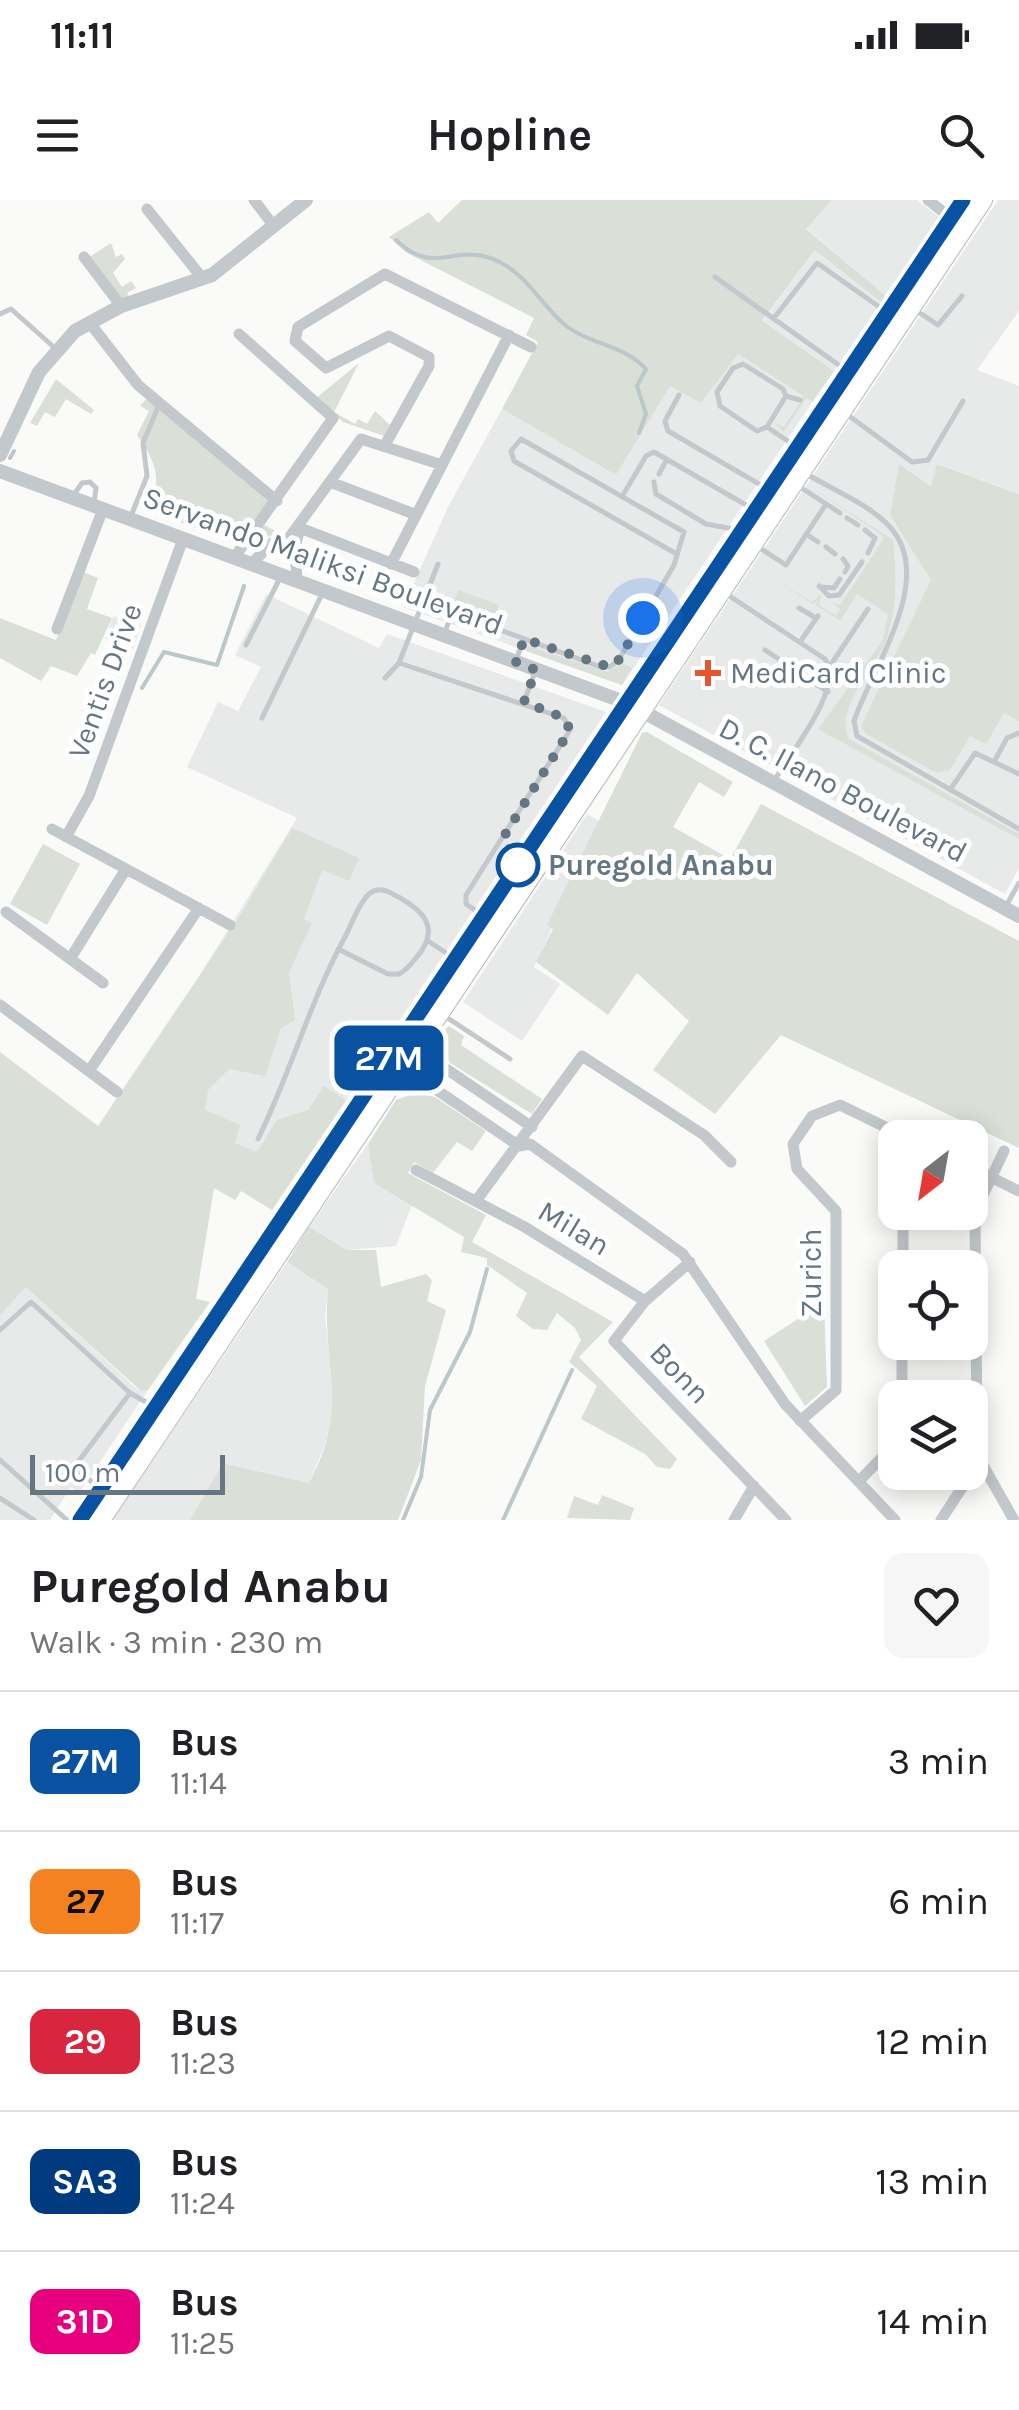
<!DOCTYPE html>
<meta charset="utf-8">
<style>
body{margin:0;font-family:Karla,sans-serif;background:#f6f6f6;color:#202124;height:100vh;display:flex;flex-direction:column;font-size:38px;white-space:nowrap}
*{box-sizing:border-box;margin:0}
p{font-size:32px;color:#757577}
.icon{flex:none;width:55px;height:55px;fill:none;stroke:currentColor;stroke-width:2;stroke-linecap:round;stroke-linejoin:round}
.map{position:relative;height:1320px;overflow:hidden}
.panel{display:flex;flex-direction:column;background:#fff;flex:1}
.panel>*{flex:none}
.badge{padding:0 20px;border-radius:15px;font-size:35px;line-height:65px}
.needle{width:65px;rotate:211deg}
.tools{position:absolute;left:878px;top:920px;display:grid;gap:20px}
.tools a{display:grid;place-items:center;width:110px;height:110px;border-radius:20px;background:#fff;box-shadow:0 5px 25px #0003;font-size:50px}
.scale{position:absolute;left:30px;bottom:25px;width:195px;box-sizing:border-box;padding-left:10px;border:5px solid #657683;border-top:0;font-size:28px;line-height:35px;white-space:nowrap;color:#657683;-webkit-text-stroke:8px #fff;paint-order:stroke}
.you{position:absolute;width:50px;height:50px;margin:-25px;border:8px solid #fff;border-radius:50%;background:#1a73e8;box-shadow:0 0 0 15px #1a73e833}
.map>.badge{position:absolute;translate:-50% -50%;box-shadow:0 0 0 5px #fff}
.round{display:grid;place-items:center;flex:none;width:105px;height:105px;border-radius:20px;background:#f6f6f6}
.headline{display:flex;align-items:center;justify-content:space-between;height:170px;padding:0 30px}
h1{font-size:48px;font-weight:700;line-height:75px}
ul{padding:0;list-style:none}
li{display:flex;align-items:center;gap:30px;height:140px;padding:0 30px;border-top:2px solid #e0e0e0}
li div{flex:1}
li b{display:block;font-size:38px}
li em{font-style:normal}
li .badge{min-width:110px;font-weight:700;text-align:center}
.status{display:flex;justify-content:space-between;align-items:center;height:70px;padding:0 50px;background:#fff;direction:ltr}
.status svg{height:28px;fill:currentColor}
header{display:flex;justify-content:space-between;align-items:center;height:130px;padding:0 30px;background:#fff;font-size:45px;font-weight:700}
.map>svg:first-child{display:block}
.built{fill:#e8e9e9}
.green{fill:#dadfd7}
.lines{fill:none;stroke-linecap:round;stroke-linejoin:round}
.stream{stroke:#bbc7cb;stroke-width:4}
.trunk-casing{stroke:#b4b9bd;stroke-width:20}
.service{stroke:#c3c8cc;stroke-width:5}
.minor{stroke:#c3c8cc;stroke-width:11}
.tertiary{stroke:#c3c8cc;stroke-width:14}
.trunk{stroke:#fff;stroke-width:18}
.line-casing{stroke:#fff;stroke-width:22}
.line{stroke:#0952a1;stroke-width:15}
.walk{stroke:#657683;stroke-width:10;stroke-dasharray:0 18}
.poi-dot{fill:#e4572e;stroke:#fff;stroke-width:4}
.stop-dot{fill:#fff;stroke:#0952a1;stroke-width:5}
.labels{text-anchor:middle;stroke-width:10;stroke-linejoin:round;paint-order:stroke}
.street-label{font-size:30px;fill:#657683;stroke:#fff}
.poi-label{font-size:30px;fill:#657683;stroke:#fff;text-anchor:start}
.stop-label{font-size:30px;font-weight:bold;fill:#657683;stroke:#fff;text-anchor:start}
</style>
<div class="status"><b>11:11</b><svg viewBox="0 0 49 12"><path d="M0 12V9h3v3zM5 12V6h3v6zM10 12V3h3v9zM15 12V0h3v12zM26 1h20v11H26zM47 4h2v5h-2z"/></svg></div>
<header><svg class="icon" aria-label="menu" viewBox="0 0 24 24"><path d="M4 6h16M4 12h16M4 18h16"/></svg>Hopline<svg class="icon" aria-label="search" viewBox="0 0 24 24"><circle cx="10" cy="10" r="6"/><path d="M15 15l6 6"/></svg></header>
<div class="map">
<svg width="1019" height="1320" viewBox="0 0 1019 1320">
<rect width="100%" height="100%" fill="#fafaf8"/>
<!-- built -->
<path class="built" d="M828,0H917L939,17L885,95L802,25Z
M998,0H1019V111L977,170L1019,186V294L938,264L931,288L899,265L890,315L932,380L1019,430V668L1005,694L659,505Z
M816,49L881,102L834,171L762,122Z
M738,153L813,201L622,485L403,407L449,305L502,209L616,275L670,185Z
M266,394L379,448L387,434L606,512L296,975L195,943L187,796L297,618L187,567L218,502L238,511L261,467L235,455Z
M113,416L141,426L133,449L105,439Z
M587,614L601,622L534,767L560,784L522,841L463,802Z
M368,944L374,983L412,1005L396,1046L347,1050L309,1027Z
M287,1062L328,1089L325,1118L335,1201L333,1225L309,1283L224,1263L190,1320H113Z
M26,1086L138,1190H148L79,1293L71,1287L50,1320H0V1115Z"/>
<!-- green -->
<path class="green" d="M462,0H831L806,29L885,95L881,102L815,50L762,121L834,171L813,201L806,198L784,232L775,223L784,227L804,196L738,154L701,203L670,186L616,275L502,209L538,142L526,135L534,118L407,53L389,37L429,12L438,23Z
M111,43L116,57L122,54L125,59L113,73L122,87L131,81L136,88L127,93L129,97L120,99L88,58Z
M359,163L334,212L355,224L358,219L367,224L375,211L390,225L384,236L343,222L315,199Z
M56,179L94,210L91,214L66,199L55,217L45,212L37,226L30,223Z
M149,196L277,305L264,325L280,333L262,339L252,350L148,310C163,278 156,263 137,235L149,211L140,206Z
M899,264L931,287L937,264L1019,294V521L1004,513L986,544L970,536L950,570L937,573L866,534L861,526L931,380L890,315Z
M807,285L893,340C896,374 898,407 886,440C876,468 833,509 849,539L1019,634V639L818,529L883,440L888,414L857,394L840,421L816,405L818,400L813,404L772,378L812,402L821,394L819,405L836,416L840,409L832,402L840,405L883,340L882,335Z
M83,372L98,378L87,409L112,418L95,455L91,453L77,476L51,466L41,481L0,458V418L56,440Z
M458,390L499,405L491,428L450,414Z
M653,433L622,485L526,451L528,446L607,472L623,463L632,468Z
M647,532L733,582L724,597L699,582L673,627L730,659L761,604L1019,741V948L781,835L715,914L653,870L689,821L637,773L608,815L536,762L553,729L547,725L642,533Z
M292,628L359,658L349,681L322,670L304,719L312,723L289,772L295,820L281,828L265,876L229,869L208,890L205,910L240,925L235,943L257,952L277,920L308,910L324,886L346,900L272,1010L241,991L235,1000L214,988L196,1099L210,1102L148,1190L141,1191L26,1087L0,1115V852L98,926L241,714Z
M43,644L80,664L47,725L10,704Z
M449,826L464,836L461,845L542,899L532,914L450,863L445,853L447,836L442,832Z
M416,893L435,897L486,931L472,951L457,942L433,973L414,962L408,973L486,1015L472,1042L613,1122L579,1157L677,1259L670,1269L657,1267L645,1254L581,1219L597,1186L569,1162L581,1140L575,1128L557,1113L547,1130L533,1129L516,1116L527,1093L487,1065V1058L461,1052L464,1037L374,983L368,944L396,900Z
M309,1027L347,1050H376L381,1087L426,1074L432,1080L427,1101L446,1110L425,1186L421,1260L398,1320H190L223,1263L309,1283C352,1203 321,1170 328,1089L287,1062Z
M824,1102L827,1187L805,1206L764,1141Z
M602,1295L634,1308L630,1320L567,1318L574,1296L598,1305Z"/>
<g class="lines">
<!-- stream -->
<path class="stream" d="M396,40C433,76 452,45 490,58C525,70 539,103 565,125C590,145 623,144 646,169L637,186L646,214L639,233
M10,258L14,251
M142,488L164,452L217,465L244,386
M403,1320L421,1277L430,1210L470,1132L487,1069
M503,1320L572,1170"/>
<defs>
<path id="trunk" d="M80,1320L963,0
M101,1320L983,0"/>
</defs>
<!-- trunk casing -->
<use href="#trunk" class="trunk-casing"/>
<!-- service -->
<path class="service" d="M715,77L843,168
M914,109L938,125L962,96
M0,114L11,109L56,149
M774,118L817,63L885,111
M679,195L665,221L668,231L766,288
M845,213L912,262L928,260L963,201
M767,227L786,196
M795,246L767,227L757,231L720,206L717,192L733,168L743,164L783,189L786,196L800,200
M805,273C831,289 869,304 890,327C937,379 872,467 854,521L857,536L1019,629
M659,274L667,259
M654,282L656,294L706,324L739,330
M797,285L840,313
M623,295L646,256L654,252L753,309
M72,297L82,283L90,282L96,288L94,303
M131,316L147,276L143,243L159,205
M847,318L858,325
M865,330L875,338L868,353
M806,334L818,342
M758,347L786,365L826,304
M826,347L835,354
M843,359L848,366L845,372
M438,364L399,463L564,518L570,530L466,695V704L479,713
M819,386L829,396L839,395L862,362
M822,387L834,388L840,379
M725,393L825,459C845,488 790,553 774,581
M421,401L598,466L609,467L618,461L674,365L684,332L521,239L511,251L514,261L675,353
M799,408L816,418
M644,419L669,434
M445,432L452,413
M800,442L818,416
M246,445L280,378
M765,450L828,492
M516,460L524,439
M830,466L868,409
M385,478L399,463
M524,502L535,472
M262,518L322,394
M995,560L1007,538L1019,533
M950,590L975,553L1019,574
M1006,706L1019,683
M428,741L451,756
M443,815L510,859
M258,939C291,872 310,801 346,735C352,723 358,705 368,695C374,689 382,689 389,692C417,706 442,723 420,753C413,761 409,769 399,774H388L338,749
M0,1130L31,1102L130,1193
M0,1260L67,1320
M98,1287L77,1270L78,1262L130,1193L153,1206
M0,1298L34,1320"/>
<!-- minor -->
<path class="minor" d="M254,0L273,25
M928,0L956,22
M147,9L203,79
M84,57L121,106
M89,122L138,185L277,301
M385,245L429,166V157L389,136L326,168L295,141L298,127L385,74L531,147
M330,282L414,314
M300,328L414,372
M286,342L361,239L439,264
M234,358L333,218L239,134
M251,364L272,343L284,341L295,348
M391,364L509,135
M297,381L295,348L300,328
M57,429L103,309
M52,629L230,725
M66,637L89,596L183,339
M6,712L103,783
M70,759L126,669
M0,805L117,892
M411,845L532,927
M400,865L519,946L530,944L683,1054L785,1204L895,1320
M89,871L199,708
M1004,951L975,1012L977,1228L980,1260L1014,1320
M970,967L1019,991
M416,970L523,1026L645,1101
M476,1001L582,856L704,935L731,962
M690,1062L645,1101L614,1141L786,1320
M903,1068V1012
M902,1198V1142
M800,1221L836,1190V1011L797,969L793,944L812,916L840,905L908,938
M860,1280L895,1244
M734,1320L754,1286
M941,1320L980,1260"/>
<!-- tertiary -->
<path class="tertiary" d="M0,255L39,172L75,131L121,106L212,75L306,0
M0,271L627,503L1019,716"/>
<!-- trunk -->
<use href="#trunk" class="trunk"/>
</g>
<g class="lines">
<defs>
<path id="line" d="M80,1320L963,0"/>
</defs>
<!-- line casing -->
<use href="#line" class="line-casing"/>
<!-- line -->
<use href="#line" class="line"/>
<!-- walk -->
<path class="walk" d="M518,665L503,638L570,530L564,518L524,502L536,470L516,462L524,439L609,467L618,461L643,418"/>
</g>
<!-- markers -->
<path class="poi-dot" d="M703 458h10v10h10v10h-10v10h-10v-10h-10v-10h10z"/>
<circle class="stop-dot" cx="518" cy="665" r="20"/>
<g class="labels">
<!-- street labels -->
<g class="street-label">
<text transform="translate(323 361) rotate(20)" y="10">Servando Maliksi Boulevard</text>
<text transform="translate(105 481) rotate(-70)" y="10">Ventis Drive</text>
<text transform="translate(843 590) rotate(28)" y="10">D. C. Ilano Boulevard</text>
<text transform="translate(574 1028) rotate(31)" y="10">Milan</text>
<text transform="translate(811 1073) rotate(-90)" y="10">Zurich</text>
<text transform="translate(680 1173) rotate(46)" y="10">Bonn</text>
</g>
<!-- poi labels -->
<g class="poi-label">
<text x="730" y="483">MediCard Clinic</text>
</g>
<!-- stop labels -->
<g class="stop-label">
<text x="548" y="675">Puregold Anabu</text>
</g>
</g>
</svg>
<div class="tools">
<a><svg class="needle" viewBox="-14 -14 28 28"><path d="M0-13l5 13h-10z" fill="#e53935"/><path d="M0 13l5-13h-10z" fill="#757577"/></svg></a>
<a><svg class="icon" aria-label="locate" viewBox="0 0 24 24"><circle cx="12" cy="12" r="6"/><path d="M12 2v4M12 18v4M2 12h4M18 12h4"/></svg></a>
<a><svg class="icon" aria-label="layers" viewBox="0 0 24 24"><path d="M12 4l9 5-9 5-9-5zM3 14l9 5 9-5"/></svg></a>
</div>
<div class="scale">100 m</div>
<div class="you" style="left:643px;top:418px"></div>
<b class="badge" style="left:389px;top:858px;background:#0952a1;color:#fff">27M</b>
</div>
<section class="panel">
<div class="headline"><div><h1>Puregold Anabu</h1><p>Walk · 3 min · 230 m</p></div><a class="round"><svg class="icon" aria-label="heart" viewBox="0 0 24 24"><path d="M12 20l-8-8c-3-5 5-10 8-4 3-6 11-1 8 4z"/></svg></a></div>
<ul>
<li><span class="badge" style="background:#0952a1;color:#fff">27M</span><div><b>Bus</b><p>11:14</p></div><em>3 min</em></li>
<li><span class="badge" style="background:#f58220;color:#111">27</span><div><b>Bus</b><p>11:17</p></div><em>6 min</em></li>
<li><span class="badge" style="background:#d7263d;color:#fff">29</span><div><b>Bus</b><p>11:23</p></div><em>12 min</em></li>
<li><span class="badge" style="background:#003b80;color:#fff">SA3</span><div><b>Bus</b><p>11:24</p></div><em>13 min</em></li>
<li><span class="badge" style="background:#e6007e;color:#fff">31D</span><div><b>Bus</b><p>11:25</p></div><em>14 min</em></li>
</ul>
</section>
